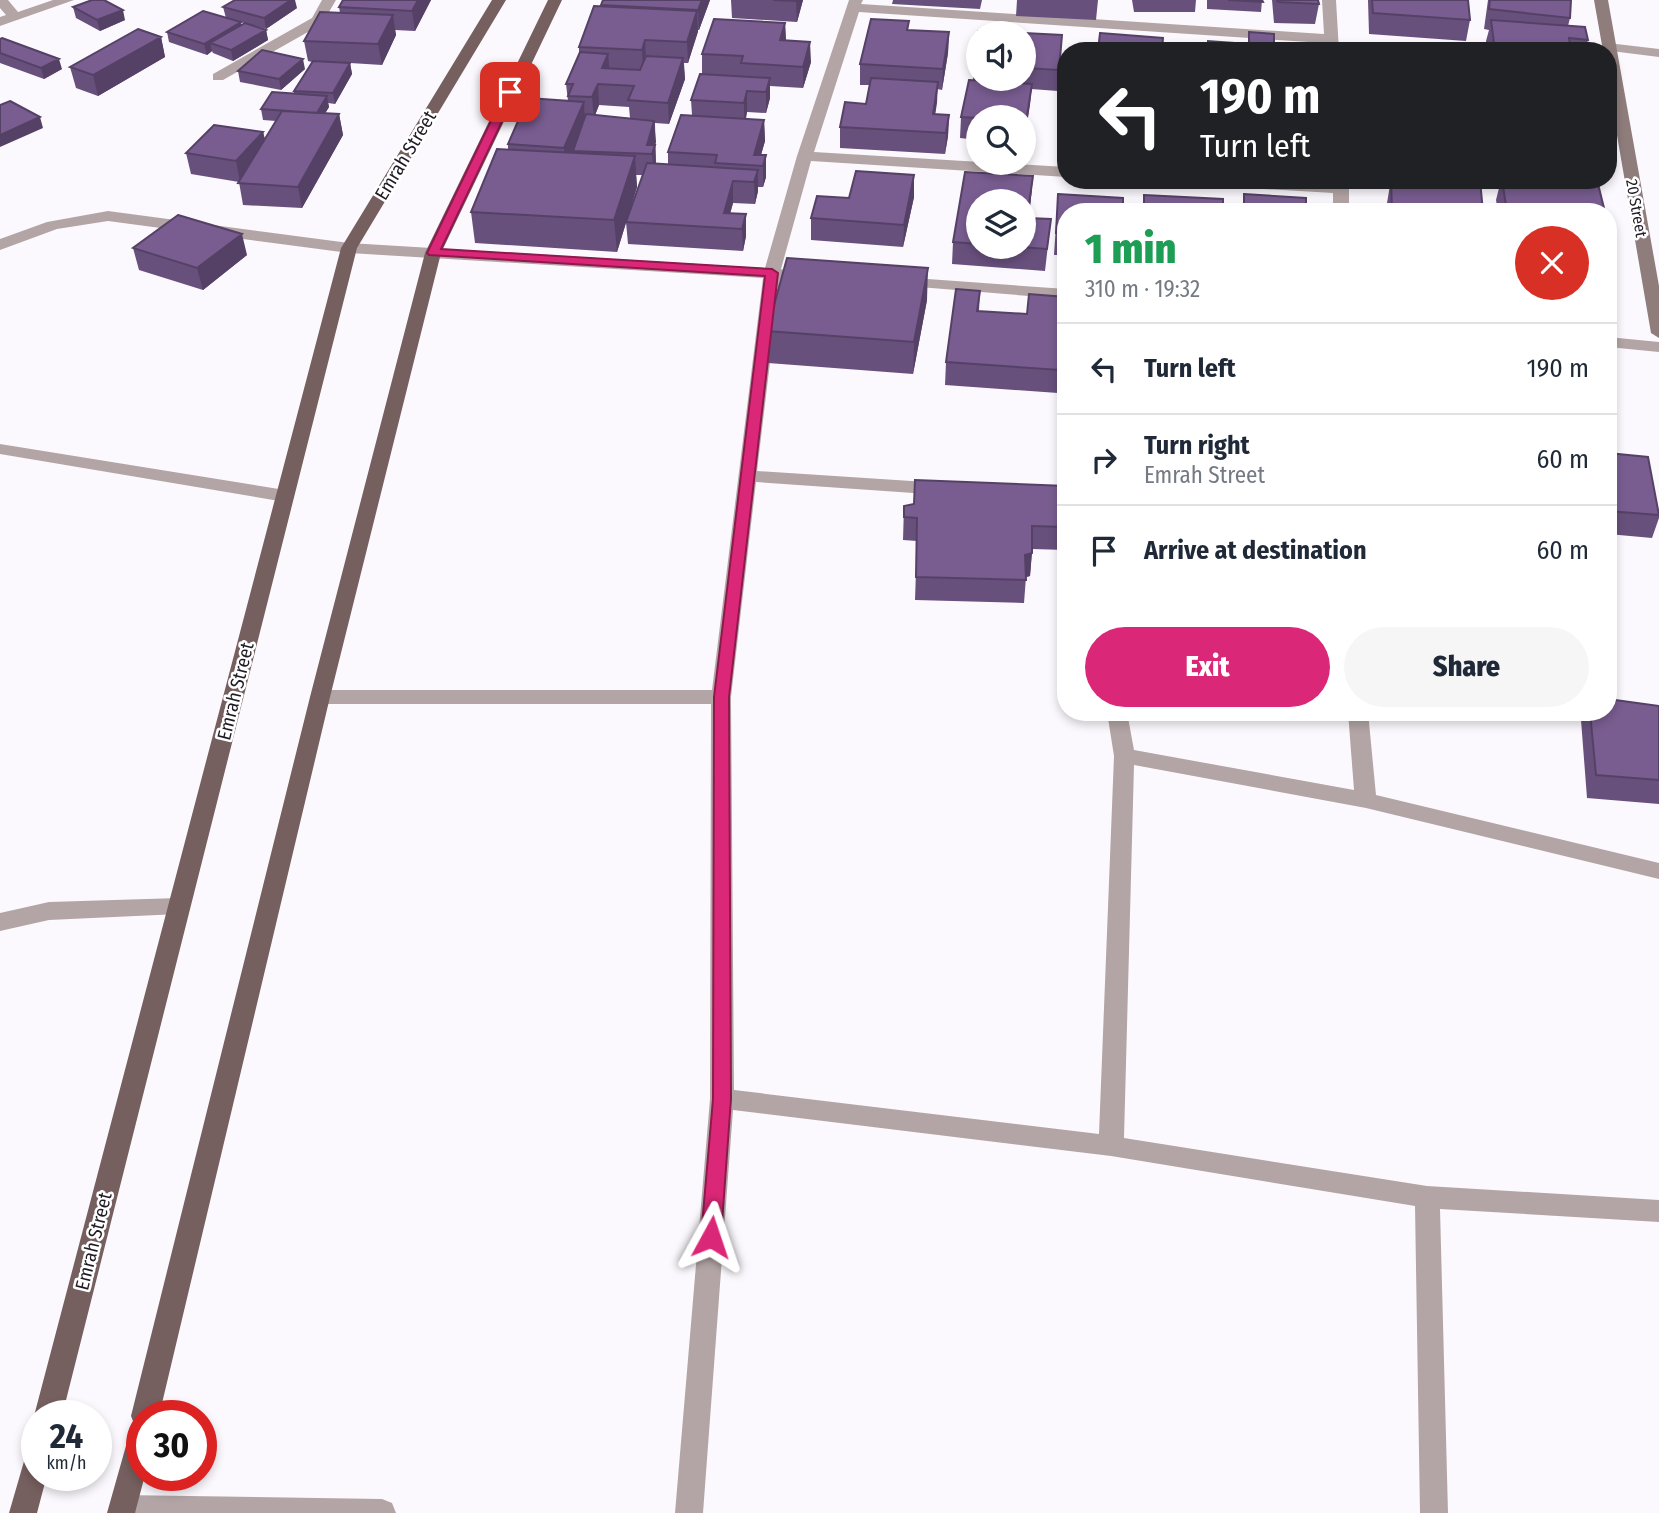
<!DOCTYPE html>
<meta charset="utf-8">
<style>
body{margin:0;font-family:"Fira Sans Condensed",sans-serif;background:#f6f6f7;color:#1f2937;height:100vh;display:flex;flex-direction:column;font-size:26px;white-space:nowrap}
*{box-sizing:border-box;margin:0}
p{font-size:23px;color:#747a83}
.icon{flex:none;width:38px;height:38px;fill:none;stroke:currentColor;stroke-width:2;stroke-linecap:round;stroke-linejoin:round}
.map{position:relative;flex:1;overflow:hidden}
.panel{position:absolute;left:1057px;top:203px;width:560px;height:518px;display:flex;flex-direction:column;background:#fff;border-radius:28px;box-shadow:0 4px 10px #0003}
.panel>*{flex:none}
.hud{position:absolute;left:1057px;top:42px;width:560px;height:147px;border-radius:28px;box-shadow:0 4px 10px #0003;background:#202124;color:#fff;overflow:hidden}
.fabs{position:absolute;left:966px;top:21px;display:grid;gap:14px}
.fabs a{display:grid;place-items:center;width:70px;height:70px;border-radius:50%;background:#fff;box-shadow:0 4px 10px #0003;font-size:35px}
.speed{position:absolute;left:21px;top:1400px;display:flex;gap:14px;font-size:35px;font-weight:700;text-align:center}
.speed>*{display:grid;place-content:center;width:91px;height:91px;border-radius:50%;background:#fff;box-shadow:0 4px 10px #0003;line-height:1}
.speed small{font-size:18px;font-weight:400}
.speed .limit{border:10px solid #d22;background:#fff;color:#111}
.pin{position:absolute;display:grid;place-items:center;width:60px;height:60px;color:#fff;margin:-30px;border-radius:14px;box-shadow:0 4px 10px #0006}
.me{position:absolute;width:77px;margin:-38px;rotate:5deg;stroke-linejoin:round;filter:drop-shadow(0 0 5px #0008)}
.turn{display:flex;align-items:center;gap:24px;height:147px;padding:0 28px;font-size:32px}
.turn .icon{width:91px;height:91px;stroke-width:2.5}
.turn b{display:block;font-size:49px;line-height:60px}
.round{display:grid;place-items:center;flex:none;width:74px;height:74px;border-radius:37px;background:#f6f6f7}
.headline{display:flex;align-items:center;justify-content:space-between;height:119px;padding:0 28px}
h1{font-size:42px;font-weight:800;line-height:52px;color:#1e9e55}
.primary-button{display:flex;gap:14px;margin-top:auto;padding:14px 28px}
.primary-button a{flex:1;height:80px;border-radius:42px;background:#db2777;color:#fff;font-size:28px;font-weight:800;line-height:80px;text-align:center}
.primary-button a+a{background:#f6f6f7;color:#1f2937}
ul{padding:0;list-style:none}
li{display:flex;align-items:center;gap:21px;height:91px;padding:0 28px;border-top:2px solid #e0e1e3}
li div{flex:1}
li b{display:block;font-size:26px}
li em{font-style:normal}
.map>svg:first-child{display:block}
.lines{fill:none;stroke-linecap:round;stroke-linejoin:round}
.lane{fill:#b3a5a5;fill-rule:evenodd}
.street{fill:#b3a5a5;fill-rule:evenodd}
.secondary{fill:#8f7d7c;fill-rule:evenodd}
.primary{fill:#76605f;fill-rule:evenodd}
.wall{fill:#68507d;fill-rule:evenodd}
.shaded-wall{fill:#554166}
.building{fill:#795d91;stroke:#554166;stroke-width:2}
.route{fill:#db2777;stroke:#8e194d;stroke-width:2}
.labels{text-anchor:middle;stroke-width:5;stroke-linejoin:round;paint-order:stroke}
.far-street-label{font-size:16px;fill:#1f1a23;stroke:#fff}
.street-label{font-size:19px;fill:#1f1a23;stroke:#fff}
</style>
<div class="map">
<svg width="1659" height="1513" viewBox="0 0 1659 1513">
<rect width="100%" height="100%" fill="#fcf9fe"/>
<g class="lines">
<!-- lane -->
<path class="lane" d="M0 444 285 490 294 496 285 502 0 454Z"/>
<!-- street -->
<path class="street" d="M0 0H8L18 12 53 0H74L0 26V17L6 15 0 8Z
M322 0H336L322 24 223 80H213V74L312 18Z
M849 0H863L861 4 1324 34 1322 0H1336L1339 51H1325L1324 43 859 12 814 152 1066 167V177L811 161 781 269 792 274 780 279 757 471 942 483 951 489 942 495 756 482 731 697 734 1090 1099 1134 1114 756 1107 712H1127L1134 750 1354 790 1348 712H1368L1376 795 1659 863V879L1366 808 1134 765 1124 1138 1427 1186 1659 1200V1222L1440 1209 1448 1513H1420L1415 1206 1111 1156 733 1110 703 1513H675L710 1099 711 704H320L310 697 320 690H712L763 278 349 253 108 221 57 229 0 250V239L47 222 108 211 349 243 765 268 797 156Z
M1608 43 1659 49V57L1603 50V44Z
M1187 180 1333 184V180H1349V212H1333V193L1195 185Z
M900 277 1066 289V299L894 285V279Z
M1608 337 1659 342V352L1608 347Z
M179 898 187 900 190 906 187 912 179 914 49 920 0 931V913L49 902Z
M123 1495 382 1499 392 1503 396 1513H111L109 1508 113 1498Z"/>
<!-- secondary -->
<path class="secondary" d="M1594 0H1608L1659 286V338L1651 333 1608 83V51H1603Z"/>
<!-- primary -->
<path class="primary" d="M492 0H506L357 248 62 1416H37V1421L34 1416 341 248Z
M548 0H562L441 253 330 697 159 1416H142V1475H145L135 1513H107L133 1421 131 1416 310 697 425 253Z
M37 1447V1475H47L37 1513H9L27 1451Z"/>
</g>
<!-- wall -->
<path class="wall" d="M431 0 415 31 395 30 396 35 382 65 350 63 352 74 335 104 328 103 329 107 325 113 339 114 343 135 302 208 243 205 239 182 191 174 186 153 263 132 265 139 276 121 263 120 261 109 294 94V91L312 62 308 61 304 41 340 13 339 7Z
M710 0 699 30H698L688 63H684L685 79 669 124 655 123 656 164H668V152L692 115 691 100 702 74V54L785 23 786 40 811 62 803 88 770 86V98L766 113 747 112 746 119 764 120 765 141 761 155H766V177L763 187H758V191L755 204 733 203 730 214H746V236L743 251 628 244 626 222 643 175H636L637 187 617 252 475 243 471 212 508 149V144L568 101 566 84 579 54V47L601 6V5ZM599 105 629 107 630 118 595 115Z
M731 0H803L797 22 732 18Z
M893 0H982L980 9 892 4Z
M1017 0H1098L1096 20 1016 16Z
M1132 0H1196L1195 12H1134Z
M1207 0H1262L1261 12 1207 9Z
M1272 0H1318L1319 4 1315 24 1274 23Z
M1368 0H1468L1470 20 1466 41 1369 34Z
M1488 0H1571L1570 18 1568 26 1588 40 1585 51H1487L1486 41 1489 30 1484 29Z
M73 7 125 20 100 31 76 18Z
M223 7 297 8 266 29 233 20 241 22V25L266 30 268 40 233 61 213 53 212 51 207 55 169 42 167 32 226 18Z
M909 21 908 30 949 32 948 53 942 90 937 89 935 114 949 115 948 136 945 154 840 148V127L866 104 870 85H860V64Z
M978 33V79H1024V33L1062 35 1058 91 1031 89 1024 143V117H978V140L960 138 961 117 973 80 974 65Z
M161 37 165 57 98 96 76 88 70 67Z
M0 39 62 69 44 79 0 63Z
M305 69 281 90 240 82 238 71Z
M965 172 1033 176 1029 218 1051 219 1045 271 952 264 953 242ZM978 201H1024V247H978Z
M914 175V197L903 247 811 240V218L849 198Z
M1364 180H1480L1483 212H1387V203L1390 185 1364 183Z
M1501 180H1586L1585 184 1605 212H1498L1496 200Z
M1058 194 1066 212V255H1054Z
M133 248 247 255 203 290 139 270Z
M980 291 979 311 1027 314 1066 297 1058 393 945 385 946 362Z
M927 300 913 374 768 363 767 331Z
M1608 453 1659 510V518L1652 538 1608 534Z
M1066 486V550L1032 549 1030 576 1026 577 1024 603 915 600 917 541 903 540 904 506Z
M1659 706V804L1587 798 1581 720 1584 712H1608Z"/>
<!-- shaded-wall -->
<path class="shaded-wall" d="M291 0H295L297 8 266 29 264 18Z
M418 0H431L415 31 412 11Z
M702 0H710L699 30 698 10Z
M797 0H803L797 22 796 1Z
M123 10 125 20 100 31 97 20Z
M697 11 698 32 688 63 687 42Z
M393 15 396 35 382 65 378 44Z
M241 22 243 33 210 43 212 51 207 55 204 44Z
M785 23 786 44 780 40Z
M266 30 268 40 233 61 231 50Z
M949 32 948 53 942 90 943 69Z
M161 37 165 57 98 96 93 75Z
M645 40 646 61 643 71 642 50Z
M810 42 811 62 803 88V67Z
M608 54 610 74 602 68Z
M683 58 685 79 669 124 668 103Z
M59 59 62 69 44 79 41 68Z
M303 59 305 69 281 90 279 79Z
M350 63 352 74 335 104 333 93Z
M770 78V98L766 113V92Z
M938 82 937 103 932 135 933 114Z
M598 84 599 105 594 118 592 97Z
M1032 84 1030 105 1024 143 1026 122Z
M747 91V112L744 124V103Z
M327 96 329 107 319 124 317 113Z
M584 102 585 123 566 169 564 148Z
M339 114 343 135 302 208 298 187Z
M949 115 948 136 945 154 946 133Z
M40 117 43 128 0 147V135Z
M764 120 765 141 758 165 754 155Z
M654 121 656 142 652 154 647 145Z
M263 132 268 154 240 182 236 161Z
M655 145 656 166 654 176 652 154Z
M766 155V177L763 187V166Z
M635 156 637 187 617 252 614 220Z
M758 170V191L755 204 754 182Z
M914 175V197L903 247 904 225Z
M1033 176 1031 198 1026 239 1027 218Z
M733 181V203L726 228 724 213Z
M746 214V236L743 251 742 229Z
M242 234 247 255 203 290 197 268Z
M928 268 927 300 913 374 914 342Z
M1032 553 1030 576 1023 578 1025 555Z"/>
<!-- building -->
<path class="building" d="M92 0H104L123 10 97 20 73 7Z
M235 0H291L264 18 223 7Z
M343 0H418L412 11 339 7Z
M603 0H702L698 10 601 5Z
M773 0H797L796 1Z
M1228 0H1262L1263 2Z
M1277 0H1318L1319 4 1278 2Z
M1372 0H1468L1470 20 1373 13Z
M1490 0H1571L1570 18 1489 9Z
M594 6 697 11 687 42 645 40 642 50 579 47Z
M203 11 241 22 204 44 167 32Z
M320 12 393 15 378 44 304 41Z
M714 19 785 23 780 40 810 42 803 67 741 63 743 56 702 54Z
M871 19 909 21 907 30 949 32 943 69 860 64Z
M1491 20 1585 27 1588 40 1569 38 1571 51H1495Z
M245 23 266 30 231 50 210 43Z
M138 29 161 37 93 75 70 67Z
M978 31 1020 33H978V66L974 65Z
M1249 32 1274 34V51H1208V41L1249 44Z
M1024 33 1062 35 1059 70 1024 68Z
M1100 33 1163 38 1162 51H1098Z
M2 38 59 59 41 68 0 53V39Z
M262 50 303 59 279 79 238 71Z
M580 52 608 54 602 68 640 70 646 56 683 58 668 103 628 100 634 86 598 84 592 97 568 96 573 84H566Z
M313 61 350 63 333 93 294 91Z
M700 74 770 78 766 92 747 91 744 103 691 100Z
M871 78 938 82 933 114 949 115 946 133 840 127 845 102 866 104Z
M969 80 1032 84 1026 122H1024V117H978V118L961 117Z
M272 92 327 96 317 113 261 109Z
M528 98 584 102 564 148 508 144Z
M10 101 40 117 0 135V105Z
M282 111 339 114 298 187 238 183Z
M586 114 654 121 647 145H655L652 154 573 151Z
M681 115 764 120 754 155H766L763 166 715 163 717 155 668 152Z
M214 125 263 132 236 161 186 153Z
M497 149 635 156 614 220 471 212Z
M647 163 758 170 754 182 733 181 724 213 746 214 742 229 626 222Z
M856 171 914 175 904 225 811 218 817 196 849 198Z
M965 172 1033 176 1027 218 1051 219 1047 249 1020 247H1024V201H978V244L953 242Z
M1410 180H1480L1483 212H1430L1392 209 1391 181 1411 183Z
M1502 180H1534L1598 184 1605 212H1507Z
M1058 194 1123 198V212H1066V233H1056Z
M1244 194 1306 198V212H1244Z
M1144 195 1223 199V212H1144Z
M178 215 242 234 197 268 133 248Z
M787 258 928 268 914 342 767 331Z
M956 289 980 291 977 311 1027 314 1029 294 1066 297 1060 370 946 362Z
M1608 453 1648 457 1659 515 1608 511Z
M915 480 1066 486V527L1032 526V553L1025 555 1026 580 916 577 917 518 904 517V506L914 504Z
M1608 699 1659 706V780L1596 775 1590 712H1608Z"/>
<!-- route -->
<path class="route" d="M510 89 516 92 441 249 772 269 778 273 729 697 731 1099 721 1237 718 1243 711 1245 704 1243 701 1237 713 1099 714 697 765 276 429 255 427 253 505 92Z"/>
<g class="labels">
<!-- far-street labels -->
<g class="far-street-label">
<text transform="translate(1637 208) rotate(80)" y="6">20 Street</text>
</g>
<!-- street labels -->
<g class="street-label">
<text transform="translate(405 155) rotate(-59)" y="7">Emrah Street</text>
<text transform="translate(235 691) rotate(-76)" y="7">Emrah Street</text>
<text transform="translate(93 1241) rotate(-76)" y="7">Emrah Street</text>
</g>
</g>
</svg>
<div class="fabs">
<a><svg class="icon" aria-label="sound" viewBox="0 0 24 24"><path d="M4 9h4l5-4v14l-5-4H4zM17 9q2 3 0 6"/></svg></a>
<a><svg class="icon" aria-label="search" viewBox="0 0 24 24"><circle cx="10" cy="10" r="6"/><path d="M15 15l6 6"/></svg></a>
<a><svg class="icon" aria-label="layers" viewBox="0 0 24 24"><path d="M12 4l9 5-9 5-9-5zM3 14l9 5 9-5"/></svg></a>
</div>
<div class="speed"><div>24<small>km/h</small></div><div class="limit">30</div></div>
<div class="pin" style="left:510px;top:92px;background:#d93025"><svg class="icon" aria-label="arrive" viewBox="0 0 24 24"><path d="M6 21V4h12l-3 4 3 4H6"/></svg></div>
<svg class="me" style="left:711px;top:1237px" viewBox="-20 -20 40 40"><path d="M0-17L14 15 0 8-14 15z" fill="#db2777" stroke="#fff" stroke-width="4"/></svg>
<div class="hud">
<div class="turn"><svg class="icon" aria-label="left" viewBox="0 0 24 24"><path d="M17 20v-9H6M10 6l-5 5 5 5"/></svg><div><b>190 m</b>Turn left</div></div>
</div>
<section class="panel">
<div class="headline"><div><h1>1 min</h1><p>310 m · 19:32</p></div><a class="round" style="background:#d93025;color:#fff"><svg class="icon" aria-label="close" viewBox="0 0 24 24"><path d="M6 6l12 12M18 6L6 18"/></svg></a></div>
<ul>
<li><svg class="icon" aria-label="left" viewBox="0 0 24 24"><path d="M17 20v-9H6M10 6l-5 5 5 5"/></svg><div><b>Turn left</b></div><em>190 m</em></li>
<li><svg class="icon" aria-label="right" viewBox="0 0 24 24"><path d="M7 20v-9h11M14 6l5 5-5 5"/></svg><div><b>Turn right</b><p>Emrah Street</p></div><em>60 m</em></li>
<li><svg class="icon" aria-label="arrive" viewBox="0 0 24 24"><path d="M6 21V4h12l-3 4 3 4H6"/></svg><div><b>Arrive at destination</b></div><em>60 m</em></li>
</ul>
<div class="primary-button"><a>Exit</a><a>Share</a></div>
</section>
</div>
